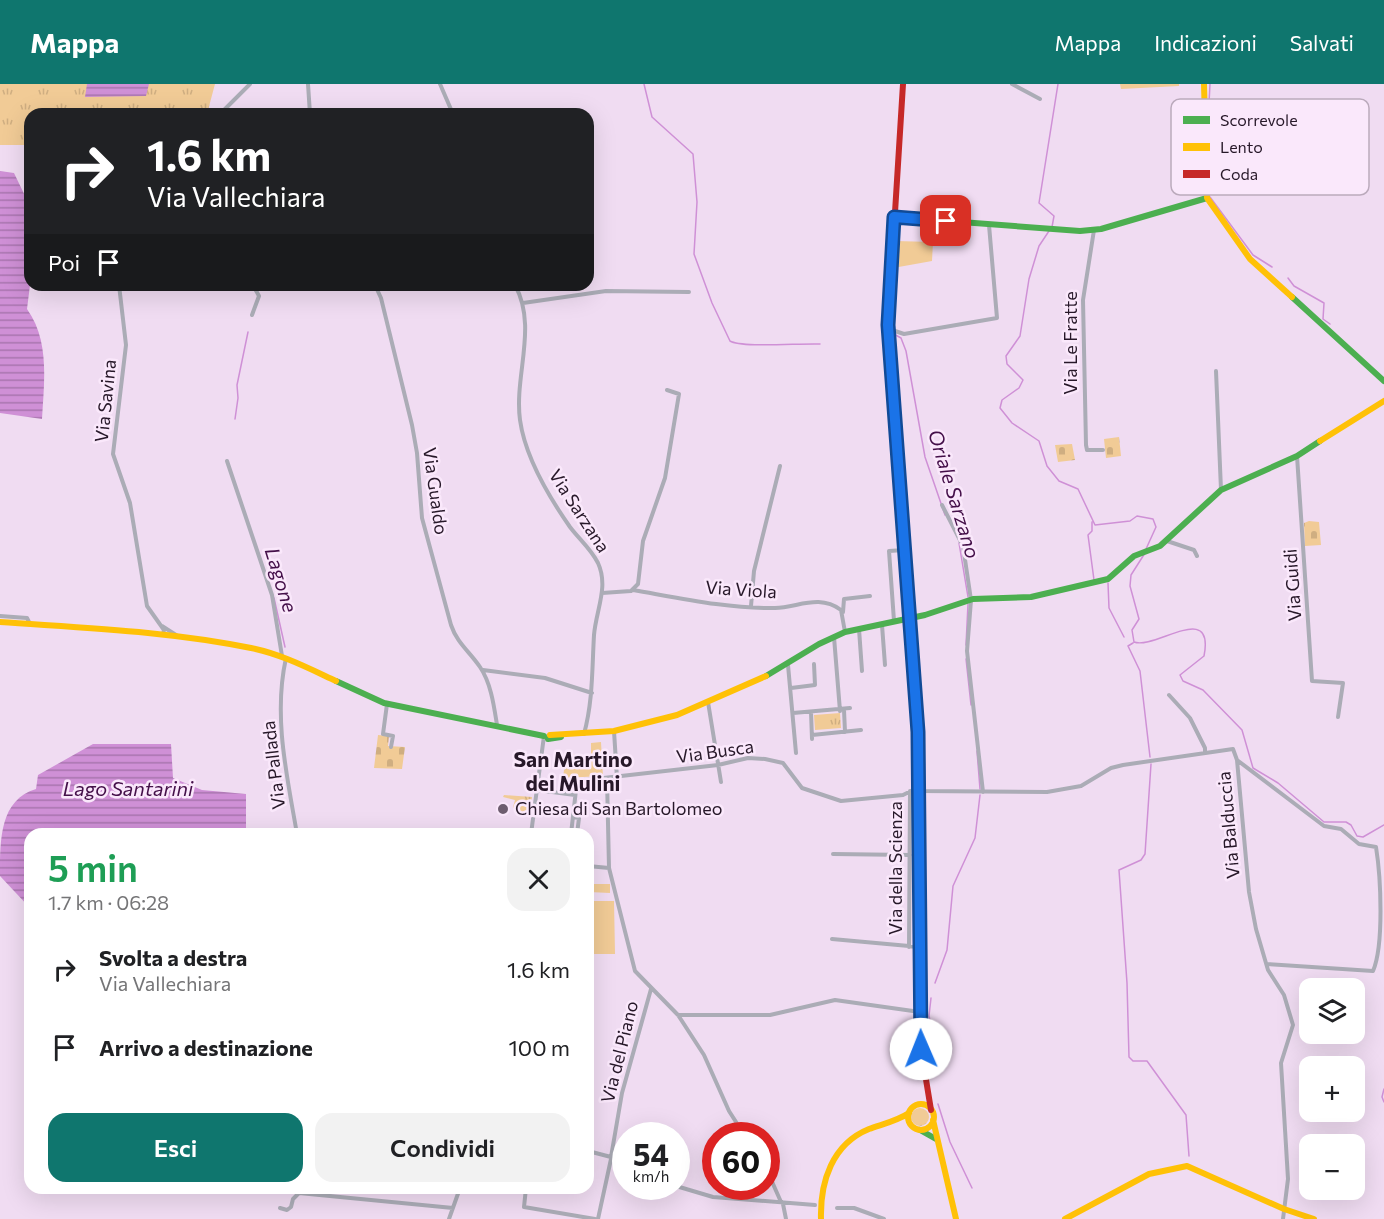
<!DOCTYPE html>
<html lang="it">
<meta charset="utf-8">
<style>
body{margin:0;font-family:Commissioner,sans-serif;background:#f2f2f2;color:#202124;height:100vh;display:flex;flex-direction:column;font-size:22px;white-space:nowrap}
*{box-sizing:border-box;margin:0}
p{font-size:20px;color:#757577}
.icon{flex:none;width:33px;height:33px;fill:none;stroke:currentColor;stroke-width:2;stroke-linecap:round;stroke-linejoin:round}
.map{position:relative;flex:1;overflow:hidden}
.sheet{position:absolute;left:24px;top:744px;width:570px;height:366px;display:flex;flex-direction:column;background:#fff;border-radius:18px;box-shadow:0 6px 24px #0002}
.sheet>*{flex:none}
.hud{position:absolute;left:24px;top:24px;width:570px;height:183px;border-radius:18px;box-shadow:0 6px 24px #0002;background:#202124;color:#fff;overflow:hidden}
.fabs{position:absolute;left:1299px;top:894px;display:grid;gap:12px}
.fabs a{display:grid;place-items:center;width:66px;height:66px;border-radius:12px;background:#fff;box-shadow:0 6px 24px #0002;font-size:30px}
.speed{position:absolute;left:612px;top:1038px;display:flex;gap:12px;font-size:30px;font-weight:700;text-align:center}
.speed>*{display:grid;place-content:center;width:78px;height:78px;border-radius:50%;background:#fff;box-shadow:0 6px 24px #0002;line-height:1}
.speed small{font-size:15px;font-weight:400}
.speed .limit{border:9px solid #d22;background:#fff;color:#111}
.pin{position:absolute;display:grid;place-items:center;width:51px;height:51px;color:#fff;margin:-26px;border-radius:12px;box-shadow:0 3px 9px #0006}
.me{position:absolute;width:66px;margin:-33px;rotate:359deg;stroke-linejoin:round;filter:drop-shadow(0 0 4px #0008)}
.turn{display:flex;align-items:center;gap:21px;height:126px;padding:0 24px;font-size:27px}
.turn .icon{width:78px;height:78px;stroke-width:2.5}
.turn b{display:block;font-size:42px;line-height:51px}
.then{display:flex;align-items:center;height:57px;padding:0 24px;background:#0003;gap:12px;font-size:22px}
.round{display:grid;place-items:center;flex:none;width:63px;height:63px;border-radius:18px;background:#f2f2f2}
.headline{display:flex;align-items:center;justify-content:space-between;height:102px;padding:0 24px}
h1{font-size:36px;font-weight:600;line-height:45px;color:#1e9e55}
.primary-button{display:flex;gap:12px;margin-top:auto;padding:12px 24px}
.primary-button a{flex:1;height:69px;border-radius:18px;background:#0f766e;color:#fff;font-size:24px;font-weight:600;line-height:69px;text-align:center}
.primary-button a+a{background:#f2f2f2;color:#202124}
ul{padding:0;list-style:none}
li{display:flex;align-items:center;gap:18px;height:78px;padding:0 24px}
li div{flex:1}
li b{display:block;font-size:22px}
li em{font-style:normal}
header{display:flex;align-items:center;gap:36px;box-sizing:border-box;height:84px;padding:0 30px;background:#0f766e;color:#fff}
header strong{font-size:28px}
nav{display:flex;gap:33px;margin-inline-start:auto;font-size:21px}
.map>svg:first-child{display:block}
.grass{fill:url(#grass-tufts)}
.cemetery{fill:url(#cemetery-stones)}
.pitch{fill:#f1cb96}
.water{fill:url(#water-rules)}
.lines{fill:none;stroke-linecap:round;stroke-linejoin:round}
.stream{stroke:#cf90d6;stroke-width:1.5}
.street{stroke:#abacb6;stroke-width:4}
.fast{stroke:#4caf50;stroke-width:6}
.slow{stroke:#ffc107;stroke-width:6}
.jam{stroke:#c62828;stroke-width:6}
.route-casing{stroke:#114b97;stroke-width:15}
.route{stroke:#1a73e8;stroke-width:10}
.poi-dot{fill:#6d5d6f;stroke:#fae8fb;stroke-width:2}
.labels{text-anchor:middle;stroke-width:5;stroke-linejoin:round;paint-order:stroke}
.street-label{font-size:18px;fill:#271829;stroke:#fae8fb}
.poi-label{font-size:18px;fill:#271829;stroke:#fae8fb;text-anchor:start}
.water-label{font-size:20px;font-style:italic;fill:#440f49;stroke:#fae8fb}
.quarter-label{font-size:21px;font-weight:bold;fill:#271829;stroke:#fae8fb}
.key{fill:#fae8fb;stroke:#bbaabc;stroke-width:1.5}
.key-label{font-size:16px;fill:#271829}
</style>
<header>
<strong>Mappa</strong>
<nav><a>Mappa</a><a>Indicazioni</a><a>Salvati</a></nav>
</header>
<div class="map">
<svg width="1384" height="1135" viewBox="0 0 1384 1135">
<defs>
<pattern id="grass-tufts" width="24" height="20" patternUnits="userSpaceOnUse" patternTransform="scale(1.5)"><rect width="24" height="20" fill="#f1cb96"/><path d="M3 7l-1-3M5 7V3M7 7l1-3M15 17l-1-3M17 17v-4M19 17l1-3" fill="none" stroke="#cfae81"/></pattern>
<pattern id="cemetery-stones" width="16" height="16" patternUnits="userSpaceOnUse" patternTransform="scale(1.5)"><rect width="16" height="16" fill="#f1cb96"/><path d="M2 7V4a2 2 0 0 1 4 0v3zM10 15v-3a2 2 0 0 1 4 0v3z" fill="#cfae81"/></pattern>
<pattern id="water-rules" width="6" height="5" patternUnits="userSpaceOnUse" patternTransform="scale(1.5)"><rect width="6" height="5" fill="#cf90d6"/><path d="M0 2.5h6" fill="none" stroke="#a875ae"/></pattern>
</defs>
<rect width="100%" height="100%" fill="#f0dcf2"/>
<!-- grass -->
<path class="grass" d="M0 0H215L207 30H30V61H0Z
M840 629 841 644 815 646 814 631Z
M601 658 603 692 563 694 566 670 591 672V659Z
M504 711 532 713 530 731 516 727 513 723 515 716 503 713Z
M911 1033a9 9 0 1 1 18 0a9 9 0 1 1-18 0Z"/>
<!-- cemetery -->
<path class="cemetery" d="M1119 353 1121 372 1106 374 1104 355Z
M1072 360 1075 376 1058 378 1055 361Z
M1309 437 1319 438 1321 461 1305 462 1304 439Z
M378 651 389 652 388 662 405 663 402 685 374 684Z"/>
<!-- pitch -->
<path class="pitch" d="M1120 0H1179V2L1121 5Z
M895 157 933 158 932 177 893 184Z
M590 800H610V809L589 808Z
M588 817H614L615 870H588Z"/>
<!-- water -->
<path class="water" d="M87 0H149L146 12 85 13Z
M0 87 14 89 28 118 30 201 27 225C50 257 44 298 42 335L0 329Z
M93 660H171L173 694 202 706 246 710V750H30V824L0 792C0 754 0 716 36 705L38 691Z"/>
<g class="lines">
<!-- stream -->
<path class="stream" d="M644 0 652 33 693 70 697 118 694 170 712 219 730 257C741 264 801 259 820 260
M1208 38 1210 0
M1210 113 1253 171 1272 183
M1052 143 1054 132 1039 119 1058 0
M1049 147 1039 162 1029 195 1020 252 1006 272 1007 280 1023 296 1019 304 1002 316 1000 324 1012 339 1039 357 1047 382 1059 397 1078 405 1095 441 1130 437 1137 432 1153 435 1156 443 1146 465
M1288 194 1294 202 1324 219 1323 235 1330 240
M261 204 267 205V201
M892 249 901 254 906 267 925 373 945 431
M235 335 238 314 237 301 248 248
M1092 438V447L1088 451 1094 496
M959 459 968 513
M1145 469 1131 491 1130 502 1139 535 1132 546 1134 558C1155 566 1215 516 1204 572L1180 591 1183 597 1203 606 1242 646 1253 684 1278 699 1324 738H1346L1351 741 1357 752 1363 753 1384 741
M1108 499 1109 524 1124 553
M274 514 285 563
M1133 559 1128 562 1140 587 1150 673
M966 561 968 520
M966 575 971 621
M977 667 980 705
M1151 680 1145 770 1141 776 1119 786 1127 899 1129 973 1133 977H1147L1186 1031 1189 1072
M935 899 947 866 953 802 975 754 980 711
M931 914 929 932 937 967
M939 972 940 981
M1384 1005 1382 1013 1384 1018
M938 1020 950 1058 972 1104"/>
<!-- street -->
<path class="street" d="M308 0 310 30
M440 0 453 30
M1012 0 1040 15
M220 30 250 0
M1094 146 1083 216 1086 361 1087 366H1103
M119 201 126 261 113 370 130 419 147 522 164 546 163 550
M248 201 254 203 259 212 252 231
M375 201 381 214 412 341 417 369 422 434 451 541C457 559 470 568 480 583 491 599 494 622 497 641
M515 201C538 243 514 291 520 336 525 372 549 413 570 443 579 455 591 465 598 479 609 503 596 526 594 551 592 585 593 617 584 650
M119 203 152 201
M523 219 606 207 689 208
M889 245 904 250 997 234 989 141
M1216 287 1221 406
M1297 372 1312 597 1343 599 1338 633
M227 377 272 511 282 572
M942 421 963 462 971 516 967 567 983 708
M1167 457 1194 466 1197 472
M633 506C679 514 729 525 775 524 799 523 819 510 841 526L845 548
M602 509 631 507 638 500 643 457 665 394 679 310 667 306
M751 522 754 487 780 382
M843 528 844 515 870 512
M0 532 27 534 30 540
M894 537 889 467 904 466
M882 541 885 581
M162 542 176 551
M859 545 862 587
M834 553 840 627
M286 574C273 632 287 692 297 750
M788 581 796 669
M483 586 545 594 592 609
M791 604 815 601 814 580
M1169 611 1190 634 1205 664V669
M708 618 721 698
M387 620 383 650 393 652 391 663
M844 626 845 648
M811 628 812 655
M793 629 850 624
M614 647 617 694
M812 651 861 646
M1237 676 1324 742 1341 745 1359 760 1376 763C1381 794 1384 861 1373 887L1267 880
M607 695 609 784 635 887 678 931 704 971 729 1027 745 1052
M537 706 575 711
M919 707 1047 708 1081 702 1111 684 1123 681 1233 665 1237 676 1249 808 1256 845 1268 886 1284 911 1293 941 1281 979 1288 1095 1283 1135
M573 733 579 734 577 750
M531 750 544 652
M571 750 577 697 718 681 748 674 765 675 783 679 802 704 841 717 903 711 919 703
M833 770 910 771
M588 782 609 784
M832 855 920 863
M909 863 910 707
M678 931H770L835 916 920 928
M588 1067 611 1073 626 1083
M611 1073 622 1009 651 905
M766 1084 781 1118
M676 1102 713 1113 815 1121
M526 1104 524 1123 595 1135
M783 1120 786 1135
M280 1124 287 1126 291 1123 293 1115 299 1109 453 1124
M837 1124H854L884 1135
M449 1135 460 1104
M598 1135 611 1075"/>
<!-- fast -->
<path class="fast" d="M894 133 1080 147 1101 145 1207 114
M1292 213 1384 297
M899 388 918 648 920 876
M766 592 819 560 845 548 925 531 973 515 1031 513 1108 495 1134 472 1160 462 1221 406 1297 372 1320 357
M336 597 384 619 544 652
M548 655 561 653
M920 1046 936 1055"/>
<!-- slow -->
<path class="slow" d="M1204 0 1207 114 1250 175 1292 213
M1320 357 1384 317
M0 538C84 544 168 547 251 564 281 570 308 584 336 597
M550 651 614 647 677 631 766 592
M908 1033a13 13 0 1 1 26 0a13 13 0 1 1-26 0Z
M933 1036 956 1135
M821 1135C820 1098 832 1060 869 1045 883 1040 897 1037 909 1029
M1065 1135 1149 1090 1187 1082 1284 1125 1314 1135"/>
<!-- jam -->
<path class="jam" d="M899 388 888 241 903 0
M920 876 921 965 931 1026"/>
</g>
<g class="lines">
<defs>
<path id="route" d="M921 965 918 648 888 241 894 133 946 137"/>
</defs>
<!-- route casing -->
<use href="#route" class="route-casing"/>
<!-- route -->
<use href="#route" class="route"/>
</g>
<!-- markers -->
<circle class="poi-dot" cx="503" cy="725" r="6"/>
<g class="labels">
<!-- street labels -->
<g class="street-label">
<text transform="translate(1071 259) rotate(-90)" y="6">Via Le Fratte</text>
<text transform="translate(106 317) rotate(-84)" y="6">Via Savina</text>
<text transform="translate(435 407) rotate(82)" y="6">Via Gualdo</text>
<text transform="translate(579 427) rotate(57)" y="6">Via Sarzana</text>
<text transform="translate(1293 501) rotate(-94)" y="6">Via Guidi</text>
<text transform="translate(741 506) rotate(4)" y="6">Via Viola</text>
<text transform="translate(715 668) rotate(-8)" y="6">Via Busca</text>
<text transform="translate(274 681) rotate(-97)" y="6">Via Pallada</text>
<text transform="translate(1229 741) rotate(-95)" y="6">Via Balduccia</text>
<text transform="translate(896 784) rotate(-90)" y="6">Via della Scienza</text>
<text transform="translate(620 968) rotate(-76)" y="6">Via del Piano</text>
</g>
<!-- poi labels -->
<g class="poi-label">
<text x="515" y="731">Chiesa di San Bartolomeo</text>
</g>
<!-- water labels -->
<g class="water-label">
<text transform="translate(954 410) rotate(73)" y="7">Oriale Sarzano</text>
<text transform="translate(281 496) rotate(73)" y="7">Lagone</text>
<text x="128" y="712">Lago Santarini</text>
</g>
<!-- quarter labels -->
<g class="quarter-label">
<text x="573" y="683">San Martino<tspan x="573" dy="24">dei Mulini</tspan></text>
</g>
</g>
<!-- legend -->
<rect x="1171" y="15" width="198" height="96" rx="9" class="key"/>
<rect x="1183" y="32" width="27" height="8" fill="#4caf50"/>
<rect x="1183" y="59" width="27" height="8" fill="#ffc107"/>
<rect x="1183" y="86" width="27" height="8" fill="#c62828"/>
<g class="key-label">
<text x="1220" y="42">Scorrevole</text>
<text x="1220" y="69">Lento</text>
<text x="1220" y="96">Coda</text>
</g>
</svg>
<div class="fabs">
<a><svg class="icon" aria-label="layers" viewBox="0 0 24 24"><path d="M12 4l9 5-9 5-9-5zM3 14l9 5 9-5"/></svg></a>
<a>+</a>
<a>−</a>
</div>
<div class="speed"><div>54<small>km/h</small></div><div class="limit">60</div></div>
<div class="pin" style="left:946px;top:137px;background:#d93025"><svg class="icon" aria-label="arrive" viewBox="0 0 24 24"><path d="M6 21V4h12l-3 4 3 4H6"/></svg></div>
<svg class="me" style="left:921px;top:965px" viewBox="-20 -20 40 40"><circle r="19" fill="#fff"/><path d="M0-13L10 11 0 6-10 11z" fill="#1a73e8"/></svg>
<div class="hud">
<div class="turn"><svg class="icon" aria-label="right" viewBox="0 0 24 24"><path d="M7 20v-9h11M14 6l5 5-5 5"/></svg><div><b>1.6 km</b>Via Vallechiara</div></div>
<div class="then">Poi<svg class="icon" aria-label="arrive" viewBox="0 0 24 24"><path d="M6 21V4h12l-3 4 3 4H6"/></svg></div>
</div>
<section class="sheet">
<div class="headline"><div><h1>5 min</h1><p>1.7 km · 06:28</p></div><a class="round"><svg class="icon" aria-label="close" viewBox="0 0 24 24"><path d="M6 6l12 12M18 6L6 18"/></svg></a></div>
<ul>
<li><svg class="icon" aria-label="right" viewBox="0 0 24 24"><path d="M7 20v-9h11M14 6l5 5-5 5"/></svg><div><b>Svolta a destra</b><p>Via Vallechiara</p></div><em>1.6 km</em></li>
<li><svg class="icon" aria-label="arrive" viewBox="0 0 24 24"><path d="M6 21V4h12l-3 4 3 4H6"/></svg><div><b>Arrivo a destinazione</b></div><em>100 m</em></li>
</ul>
<div class="primary-button"><a>Esci</a><a>Condividi</a></div>
</section>
</div>
